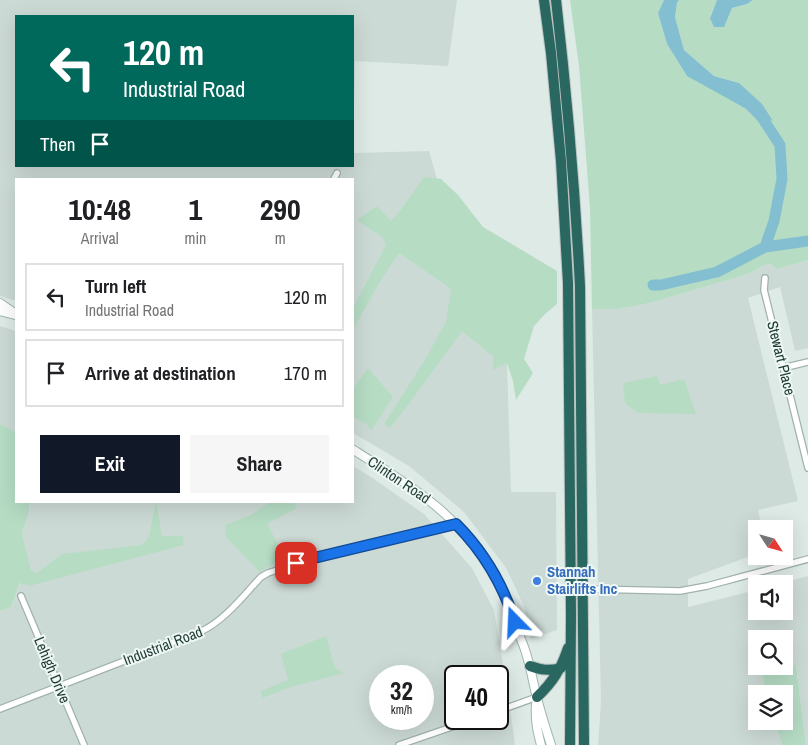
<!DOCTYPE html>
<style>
body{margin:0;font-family:"Archivo Narrow",sans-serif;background:#f6f6f6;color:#202124;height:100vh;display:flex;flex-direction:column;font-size:19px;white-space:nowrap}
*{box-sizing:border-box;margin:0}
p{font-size:16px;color:#757577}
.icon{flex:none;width:28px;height:28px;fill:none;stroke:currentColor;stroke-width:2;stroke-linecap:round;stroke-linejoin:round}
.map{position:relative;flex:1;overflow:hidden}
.drawer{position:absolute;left:15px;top:178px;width:339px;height:325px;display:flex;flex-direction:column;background:#fff;border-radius:0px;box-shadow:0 5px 20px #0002}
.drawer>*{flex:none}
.guide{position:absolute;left:15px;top:15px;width:339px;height:152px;border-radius:0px;box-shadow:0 5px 20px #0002;background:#00695c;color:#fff;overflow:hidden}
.needle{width:32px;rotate:126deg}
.tools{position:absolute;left:748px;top:520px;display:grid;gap:10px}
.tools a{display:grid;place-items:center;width:45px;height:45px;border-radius:0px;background:#fff;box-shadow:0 5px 20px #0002;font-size:25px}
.speed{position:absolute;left:369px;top:665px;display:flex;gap:10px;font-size:25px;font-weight:700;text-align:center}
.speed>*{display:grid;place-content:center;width:65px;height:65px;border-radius:50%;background:#fff;box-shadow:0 5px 20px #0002;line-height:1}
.speed small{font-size:12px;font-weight:400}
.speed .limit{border:2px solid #111;border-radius:8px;background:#fff;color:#111}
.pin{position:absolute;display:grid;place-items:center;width:42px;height:42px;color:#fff;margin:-21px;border-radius:10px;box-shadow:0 2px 8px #0006}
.me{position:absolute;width:55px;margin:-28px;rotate:339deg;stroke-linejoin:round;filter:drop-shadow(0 0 4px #0008)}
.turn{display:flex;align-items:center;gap:18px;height:105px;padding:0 25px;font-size:22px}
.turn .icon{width:65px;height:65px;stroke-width:2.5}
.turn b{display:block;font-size:35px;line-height:42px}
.then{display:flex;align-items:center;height:48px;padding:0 25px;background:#0003;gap:10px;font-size:19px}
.eta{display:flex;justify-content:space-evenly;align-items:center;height:85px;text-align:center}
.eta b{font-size:30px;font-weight:700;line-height:35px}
.button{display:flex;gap:10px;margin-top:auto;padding:10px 25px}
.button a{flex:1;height:58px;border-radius:0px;background:#111827;color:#fff;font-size:20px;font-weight:700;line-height:58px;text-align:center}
.button a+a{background:#f6f6f6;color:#202124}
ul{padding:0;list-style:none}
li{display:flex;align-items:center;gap:15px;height:68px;margin:0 10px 8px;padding:0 15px;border:2px solid #e0e0e0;border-radius:0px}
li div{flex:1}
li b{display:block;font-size:19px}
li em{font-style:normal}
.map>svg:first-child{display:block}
.built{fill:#ccdad5;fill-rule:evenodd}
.green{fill:#b6dcc4}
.water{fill:#84bfd1}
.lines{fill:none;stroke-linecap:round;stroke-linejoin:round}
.river{stroke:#84bfd1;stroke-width:11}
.street-casing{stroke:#a1b2ad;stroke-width:8}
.secondary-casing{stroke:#9db6af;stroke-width:10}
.highway-casing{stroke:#bcc4c2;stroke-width:12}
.street{stroke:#fff;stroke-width:5.5}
.secondary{stroke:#fff;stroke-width:8}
.highway{stroke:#2a6760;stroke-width:10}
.route-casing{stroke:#114b97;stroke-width:12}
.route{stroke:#1a73e8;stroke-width:9}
.shop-dot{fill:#3f7fe0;stroke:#eef7f3;stroke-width:2}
.labels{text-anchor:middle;stroke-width:4;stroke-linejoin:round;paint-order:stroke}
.street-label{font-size:15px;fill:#1f3a35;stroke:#eef7f3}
.shop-label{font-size:15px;font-weight:bold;fill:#366cbe;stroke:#eef7f3;text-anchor:start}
</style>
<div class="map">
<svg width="808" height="745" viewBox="0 0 808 745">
<rect width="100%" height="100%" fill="#deeae6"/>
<!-- built -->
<path class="built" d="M0 0H457L448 66 355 61 353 148 352 16H16V166H352L353 153 429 151 437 179 392 248 454 291 507 363 511 492H556L557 630 531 639 524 606 506 568 464 512 409 466 353 433 352 179H16V301L0 296Z
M808 260V348L795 351 780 287 748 298 798 501 758 510 762 529H756V554L688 579V607L756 590V611H784V584H779L808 576V745H806L796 665 761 673 767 694H756V721H775L782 745H598L601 702 592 309 650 303 748 274 764 265 771 264 777 269ZM756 639H784V666H756Z
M0 326 16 331V432L0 424Z
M353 466 371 477 424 514 472 568 494 610 510 707 515 745H0V611L11 607 23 577 31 570 22 533 29 512 30 501H352ZM380 676H422V719H380ZM455 676H498V719H455Z"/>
<!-- green -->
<path class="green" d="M570 0H664L658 13 667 44 687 76 739 83 714 76 684 50 675 17 677 3 679 0H717L710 17 724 26 732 8 747 4 753 0H808V260L777 269 771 264 764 265 748 274 650 303 615 309H592L590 208 579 66Z
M424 177 441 179 458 195 483 227 557 271V304L545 314 534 326 524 359 533 373 516 400 513 381 507 363 492 370 494 357 462 331 408 405 390 428 384 424 423 363 446 322 451 289 399 253 379 283 353 330V308L386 245 382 237 357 220 377 206 391 221 400 211Z
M368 368 393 397 371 431 367 424 353 417V389Z
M657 376 660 385 684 379 696 414 638 413 625 403 623 383Z
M0 424 16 432V501H30L29 512 22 533 31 570 37 573 62 554 142 545 149 537 156 501 162 536H183L184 545 29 586 20 583 11 607 0 611Z
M271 501H293L297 508 267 524 285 557 260 572 226 537 225 525 251 515Z
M326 636 335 668 344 673 291 687 262 698 261 691 288 680 281 654Z
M796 665 806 745H782L775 721H784V694H767L761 672Z"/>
<!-- water -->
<path class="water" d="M664 0H679L677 3 675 17 684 50 714 76 739 83 762 104 773 121 752 112 687 76 667 44 658 13Z
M717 0H753L747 4 732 8 724 27H714L710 18Z"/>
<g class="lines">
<!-- river -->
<path class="river" d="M750 105 761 116 780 145 782 179 774 221 765 247 808 241
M653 285H661L717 272 765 247"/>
<defs>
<path id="street" d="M334 179 337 173
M765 278 764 290 808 468
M783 368 808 362
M583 590 588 589 680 591 707 586 808 559
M21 596 84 745
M0 709 202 631C226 619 243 596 261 577L268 573 314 558 456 524
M498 711 537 697
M399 745 475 719"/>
<path id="secondary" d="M0 303 16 314
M0 311 15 315
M352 449C408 484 459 514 494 573 505 591 511 612 518 632 521 639 524 646 526 653 531 668 533 683 537 698 541 714 546 729 551 745
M536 704C535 720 537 730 541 745"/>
<path id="highway" d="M544 0 551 53 561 161 568 283 571 615 570 745
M556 0C567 95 575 190 580 286L584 745
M530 666C541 670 549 671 561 668
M537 697C553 682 561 669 568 648"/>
</defs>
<!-- street casing -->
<use href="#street" class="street-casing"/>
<!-- secondary casing -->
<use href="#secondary" class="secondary-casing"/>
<!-- highway casing -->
<use href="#highway" class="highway-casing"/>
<!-- street -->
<use href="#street" class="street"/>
<!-- secondary -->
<use href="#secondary" class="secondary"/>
<!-- highway -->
<use href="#highway" class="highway"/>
</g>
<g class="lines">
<defs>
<path id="route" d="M296 563 314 558 456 524C484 552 503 585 515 622"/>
</defs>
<!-- route casing -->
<use href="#route" class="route-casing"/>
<!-- route -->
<use href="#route" class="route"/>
</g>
<!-- markers -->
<circle class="shop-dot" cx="537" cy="581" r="5"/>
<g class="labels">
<!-- street labels -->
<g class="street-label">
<text transform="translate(781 358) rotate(76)" y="5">Stewart Place</text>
<text transform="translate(399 480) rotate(34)" y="5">Clinton Road</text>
<text transform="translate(163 646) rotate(-21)" y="5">Industrial Road</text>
<text transform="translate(52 670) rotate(67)" y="5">Lehigh Drive</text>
</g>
<!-- shop labels -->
<g class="shop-label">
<text x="547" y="577">Stannah<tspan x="547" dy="17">Stairlifts Inc</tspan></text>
</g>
</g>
</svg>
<div class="tools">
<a><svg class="needle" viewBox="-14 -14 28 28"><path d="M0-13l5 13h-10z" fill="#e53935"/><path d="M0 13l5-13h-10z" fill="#757577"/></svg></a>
<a><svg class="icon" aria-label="sound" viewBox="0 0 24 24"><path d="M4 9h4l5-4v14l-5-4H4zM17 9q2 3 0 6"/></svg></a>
<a><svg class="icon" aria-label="search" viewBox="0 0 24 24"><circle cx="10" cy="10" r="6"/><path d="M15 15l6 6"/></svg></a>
<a><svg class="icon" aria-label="layers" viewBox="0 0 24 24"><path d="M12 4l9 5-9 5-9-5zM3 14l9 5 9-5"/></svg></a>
</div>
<div class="speed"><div>32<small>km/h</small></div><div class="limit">40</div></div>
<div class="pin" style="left:296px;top:563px;background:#d93025"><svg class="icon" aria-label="arrive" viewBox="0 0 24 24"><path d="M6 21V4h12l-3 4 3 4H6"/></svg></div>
<svg class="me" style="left:515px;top:622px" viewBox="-20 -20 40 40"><path d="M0-17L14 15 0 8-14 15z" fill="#1a73e8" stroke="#fff" stroke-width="4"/></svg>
<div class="guide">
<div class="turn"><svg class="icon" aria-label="left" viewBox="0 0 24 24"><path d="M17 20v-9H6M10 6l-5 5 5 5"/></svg><div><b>120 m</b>Industrial Road</div></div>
<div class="then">Then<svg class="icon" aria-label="arrive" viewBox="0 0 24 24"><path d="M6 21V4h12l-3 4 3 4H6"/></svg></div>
</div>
<section class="drawer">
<div class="eta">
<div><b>10:48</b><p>Arrival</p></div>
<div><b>1</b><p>min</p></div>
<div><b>290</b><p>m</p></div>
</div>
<ul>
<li><svg class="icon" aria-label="left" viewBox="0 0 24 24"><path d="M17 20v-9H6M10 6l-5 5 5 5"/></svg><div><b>Turn left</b><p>Industrial Road</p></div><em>120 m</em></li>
<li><svg class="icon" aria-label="arrive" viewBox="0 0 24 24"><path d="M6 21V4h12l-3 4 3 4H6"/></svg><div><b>Arrive at destination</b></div><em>170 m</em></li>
</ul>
<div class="button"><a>Exit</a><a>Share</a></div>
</section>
</div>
